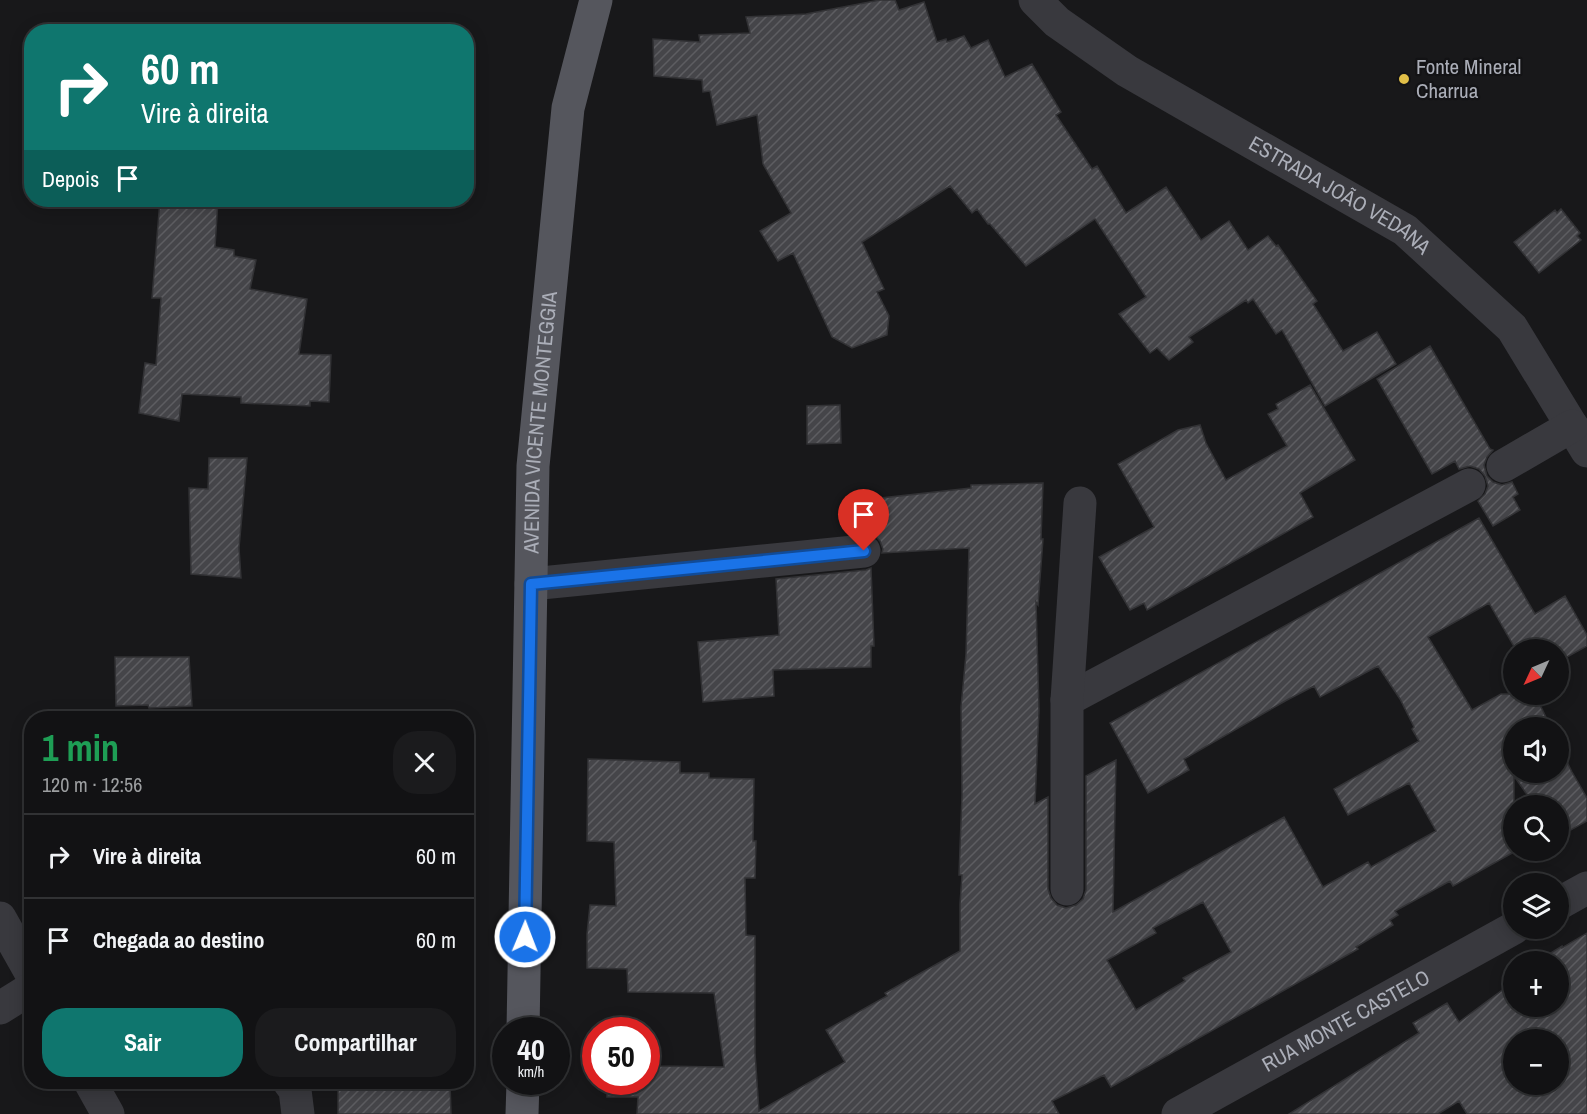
<!DOCTYPE html>
<html lang="pt">
<meta charset="utf-8">
<style>
body{margin:0;font-family:"Archivo Narrow",sans-serif;background:#1b1b1d;color:#f1f3f6;height:100vh;display:flex;flex-direction:column;font-size:22px;white-space:nowrap}
*{box-sizing:border-box;margin:0}
p{font-size:20px;color:#9c9ea0}
.icon{flex:none;width:33px;height:33px;fill:none;stroke:currentColor;stroke-width:2;stroke-linecap:round;stroke-linejoin:round}
.map{position:relative;flex:1;overflow:hidden}
.sheet{position:absolute;left:24px;top:711px;width:450px;height:378px;display:flex;flex-direction:column;background:#121214;border-radius:24px;box-shadow:0 3px 15px #0003,0 0 0 2px #313234}
.sheet>*{flex:none}
.hud{position:absolute;left:24px;top:24px;width:450px;height:183px;border-radius:24px;box-shadow:0 3px 15px #0003,0 0 0 2px #313234;background:#0f766e;color:#fff;overflow:hidden}
.needle{width:39px;rotate:226deg}
.buttons{position:absolute;left:1503px;top:639px;display:grid;gap:12px}
.buttons a{display:grid;place-items:center;width:66px;height:66px;border-radius:50%;background:#121214;box-shadow:0 3px 15px #0003,0 0 0 2px #313234;font-size:30px}
.speed{position:absolute;left:492px;top:1017px;display:flex;gap:12px;font-size:30px;font-weight:700;text-align:center}
.speed>*{display:grid;place-content:center;width:78px;height:78px;border-radius:50%;background:#121214;box-shadow:0 3px 15px #0003,0 0 0 2px #313234;line-height:1}
.speed small{font-size:15px;font-weight:400}
.speed .limit{border:9px solid #d22;background:#fff;color:#111}
.pin{position:absolute;display:grid;place-items:center;width:51px;height:51px;color:#fff;margin:-62px -26px;border-radius:50% 50% 50% 0;rotate:-45deg;box-shadow:0 0 6px #0007}
.pin .icon{rotate:45deg}
.me{position:absolute;width:66px;margin:-33px;rotate:1deg;stroke-linejoin:round;filter:drop-shadow(0 0 4px #0008)}
.turn{display:flex;align-items:center;gap:21px;height:126px;padding:0 18px;font-size:27px}
.turn .icon{width:78px;height:78px;stroke-width:2.5}
.turn b{display:block;font-size:42px;line-height:51px}
.then{display:flex;align-items:center;height:57px;padding:0 18px;background:#0003;gap:12px;font-size:22px}
.round{display:grid;place-items:center;flex:none;width:63px;height:63px;border-radius:24px;background:#1b1b1d}
.headline{display:flex;align-items:center;justify-content:space-between;height:102px;padding:0 18px}
h1{font-size:36px;font-weight:700;line-height:45px;color:#1e9e55}
.action{display:flex;gap:12px;margin-top:auto;padding:12px 18px}
.action a{flex:1;height:69px;border-radius:24px;background:#0f766e;color:#fff;font-size:24px;font-weight:700;line-height:69px;text-align:center}
.action a+a{background:#1b1b1d;color:#f1f3f6}
ul{padding:0;list-style:none}
li{display:flex;align-items:center;gap:18px;height:84px;padding:0 18px;border-top:2px solid #313234}
li div{flex:1}
li b{display:block;font-size:22px}
li em{font-style:normal}
.map>svg:first-child{display:block}
.building{fill:url(#building-hatch);stroke:#323235;stroke-width:1.5;fill-rule:evenodd}
.lines{fill:none;stroke-linecap:round;stroke-linejoin:round}
.minor{stroke:#39393e;stroke-width:33}
.major{stroke:#55565d;stroke-width:33}
.route-casing{stroke:#114b97;stroke-width:15}
.route{stroke:#1a73e8;stroke-width:10}
.poi-dot{fill:#e1bf48;stroke:#131315;stroke-width:2}
.labels{text-anchor:middle;stroke-width:4.5;stroke-linejoin:round;paint-order:stroke}
.poi-label{font-size:21px;fill:#abaeb8;stroke:#131315;text-anchor:start}
.street-label{font-size:21px;fill:#abaeb8;stroke:#131315}
</style>
<div class="map">
<svg width="1587" height="1114" viewBox="0 0 1587 1114">
<defs>
<pattern id="building-hatch" width="6" height="6" patternUnits="userSpaceOnUse" patternTransform="scale(1.5)"><rect width="6" height="6" fill="#454549"/><path d="M-1 1l2-2M0 6l6-6M5 7l2-2" fill="none" stroke="#5d5d61"/></pattern>
</defs>
<rect width="100%" height="100%" fill="#18181a"/>
<!-- building -->
<path class="building" d="M880 0H895L899 10 924 2 937 42 946 39 947 42 964 36 971 48 988 40 1005 77 1032 64 1061 112 1056 115 1092 169 1097 166 1126 213 1166 187 1201 240 1229 221 1248 250 1268 236 1276 246 1278 245 1317 301 1313 304 1343 351 1377 332 1396 364 1325 406 1282 330 1276 334 1253 299 1248 303 1246 300 1189 337 1193 342 1169 360 1157 348 1150 353 1119 314 1146 297 1095 219 1026 266 990 224H988L977 209 972 213 950 186 862 242 884 289 877 292 889 316 887 335 852 348 832 337 793 253 778 261 760 231 791 213 763 164 757 115 717 125 710 91 703 92 702 80 654 76 653 39 700 42 699 35 750 33 746 17 806 14Z
M160 200H218L215 247 234 250V256L256 260 250 289 307 299 299 354 331 355 329 402 310 401V406L241 403V397L182 394 179 421 139 413 145 363 156 365 161 298H152Z
M1561 209 1580 233 1577 236 1581 240 1539 273 1514 242 1555 210 1557 213Z
M1430 346 1490 449 1493 450 1487 457 1484 465 1487 476 1493 482 1502 485 1512 482 1518 494 1513 497 1520 510 1493 526 1478 501 1485 494 1488 486 1485 476 1479 469 1470 466 1459 469 1455 461 1432 474 1377 379Z
M1310 385 1355 460 1300 493 1313 517 1147 610 1144 603 1130 610 1099 557 1154 527 1118 464 1178 430 1200 425 1206 443 1226 480 1287 446 1268 414 1278 409 1276 404Z
M840 405 841 443 807 444V406Z
M209 458H247L239 548 241 578 191 574 189 488 208 489Z
M1043 483 1041 539H1043L1038 605 1036 602 1039 710 1035 804 1048 797V889L1051 898 1057 905 1066 908 1076 905 1083 899 1086 890V776L1116 760 1113 912 1284 817 1323 887 1368 862 1371 867 1436 831 1409 783 1348 815 1334 789 1419 741 1412 729 1414 727 1400 699 1378 666 1320 697 1314 686 1287 700 1184 759 1189 770 1148 793 1110 723 1479 518 1535 614 1565 596 1587 635V646L1558 662V650H1516L1489 603 1428 637 1472 710 1501 694H1535L1551 728H1514V772H1558V744L1572 772 1587 798V821L1558 837V806H1535L1514 776V852L1453 886 1450 881 1395 911 1398 915 1390 920 1393 925 1356 947 1358 949 1111 1087 1104 1075 1052 1101 1059 1114H637L638 1097H607V1082H646V1055H656V1066L724 1067 714 993 628 992 627 969 587 968V934L590 905 616 906 614 842 587 841 588 759 680 762V773H709V778L754 779 753 841H756L755 878H745L746 935 755 936V1053L759 1111 845 1062 826 1030 887 996 885 993 960 951V904L962 875H959L962 795 961 707 966 654 969 548 882 553 883 549 880 541 877 538 872 499 971 488V485ZM1203 902 1231 952 1183 978 1185 981 1136 1010 1107 960 1156 933 1153 928Z
M871 568 874 646H871V667L773 670 774 696 703 702 698 642 779 635 776 579 866 570Z
M115 657H189L192 706 149 708 148 705 116 706Z
M1587 933V1114H1467L1459 1101 1438 1114H1289L1419 1033 1413 1023 1447 1003 1459 1022 1509 985 1506 981 1514 976V1006H1558V962H1536L1562 946V948ZM1514 1040H1558V1084H1514Z
M338 1082H450L451 1114H338Z"/>
<g class="lines">
<!-- minor -->
<g class="minor">
<path id="s1" d="M1035 0 1057 22 1127 71 1405 230 1512 328 1587 451"/>
<path d="M1503 466 1572 426"/>
<path d="M531 584 864 551"/>
<path d="M1067 700 1469 485"/>
<path d="M1067 889V700L1080 503"/>
<path d="M1558 904 1587 888"/>
<path d="M0 918 32 975"/>
<path d="M0 1008 32 988"/>
<path d="M90 1082 108 1114"/>
<path d="M289 1082 295 1090 298 1114"/>
<path id="s2" d="M1178 1114 1514 928"/>
</g>
<!-- major -->
<g class="major">
<path id="s3" d="M523 1030 533 466 568 108 596 0"/>
<path d="M522 1114 523 1082"/>
</g>
</g>
<g class="lines">
<defs>
<path id="route" d="M525 937 531 584 864 551"/>
</defs>
<!-- route casing -->
<use href="#route" class="route-casing"/>
<!-- route -->
<use href="#route" class="route"/>
</g>
<!-- markers -->
<circle class="poi-dot" cx="1404" cy="79" r="6"/>
<g class="labels">
<!-- poi labels -->
<g class="poi-label">
<text x="1416" y="74">Fonte Mineral<tspan x="1416" dy="24">Charrua</tspan></text>
</g>
<!-- street labels -->
<g class="street-label">
<text dy="7" stroke="none"><textPath href="#s1" startOffset="363">ESTRADA JOÃO VEDANA</textPath></text>
<text dy="7" stroke="none"><textPath href="#s3" startOffset="608">AVENIDA VICENTE MONTEGGIA</textPath></text>
<text dy="7" stroke="none"><textPath href="#s2" startOffset="192">RUA MONTE CASTELO</textPath></text>
</g>
</g>
</svg>
<div class="buttons">
<a><svg class="needle" viewBox="-14 -14 28 28"><path d="M0-13l5 13h-10z" fill="#e53935"/><path d="M0 13l5-13h-10z" fill="#9c9ea0"/></svg></a>
<a><svg class="icon" aria-label="sound" viewBox="0 0 24 24"><path d="M4 9h4l5-4v14l-5-4H4zM17 9q2 3 0 6"/></svg></a>
<a><svg class="icon" aria-label="search" viewBox="0 0 24 24"><circle cx="10" cy="10" r="6"/><path d="M15 15l6 6"/></svg></a>
<a><svg class="icon" aria-label="layers" viewBox="0 0 24 24"><path d="M12 4l9 5-9 5-9-5zM3 14l9 5 9-5"/></svg></a>
<a>+</a>
<a>−</a>
</div>
<div class="speed"><div>40<small>km/h</small></div><div class="limit">50</div></div>
<div class="pin" style="left:864px;top:551px;background:#d93025"><svg class="icon" aria-label="arrive" viewBox="0 0 24 24"><path d="M6 21V4h12l-3 4 3 4H6"/></svg></div>
<svg class="me" style="left:525px;top:937px" viewBox="-20 -20 40 40"><circle r="17" fill="#1a73e8" stroke="#fff" stroke-width="3"/><path d="M0-11L8 9 0 5-8 9z" fill="#fff"/></svg>
<div class="hud">
<div class="turn"><svg class="icon" aria-label="right" viewBox="0 0 24 24"><path d="M7 20v-9h11M14 6l5 5-5 5"/></svg><div><b>60 m</b>Vire à direita</div></div>
<div class="then">Depois<svg class="icon" aria-label="arrive" viewBox="0 0 24 24"><path d="M6 21V4h12l-3 4 3 4H6"/></svg></div>
</div>
<section class="sheet">
<div class="headline"><div><h1>1 min</h1><p>120 m · 12:56</p></div><a class="round"><svg class="icon" aria-label="close" viewBox="0 0 24 24"><path d="M6 6l12 12M18 6L6 18"/></svg></a></div>
<ul>
<li><svg class="icon" aria-label="right" viewBox="0 0 24 24"><path d="M7 20v-9h11M14 6l5 5-5 5"/></svg><div><b>Vire à direita</b></div><em>60 m</em></li>
<li><svg class="icon" aria-label="arrive" viewBox="0 0 24 24"><path d="M6 21V4h12l-3 4 3 4H6"/></svg><div><b>Chegada ao destino</b></div><em>60 m</em></li>
</ul>
<div class="action"><a>Sair</a><a>Compartilhar</a></div>
</section>
</div>
